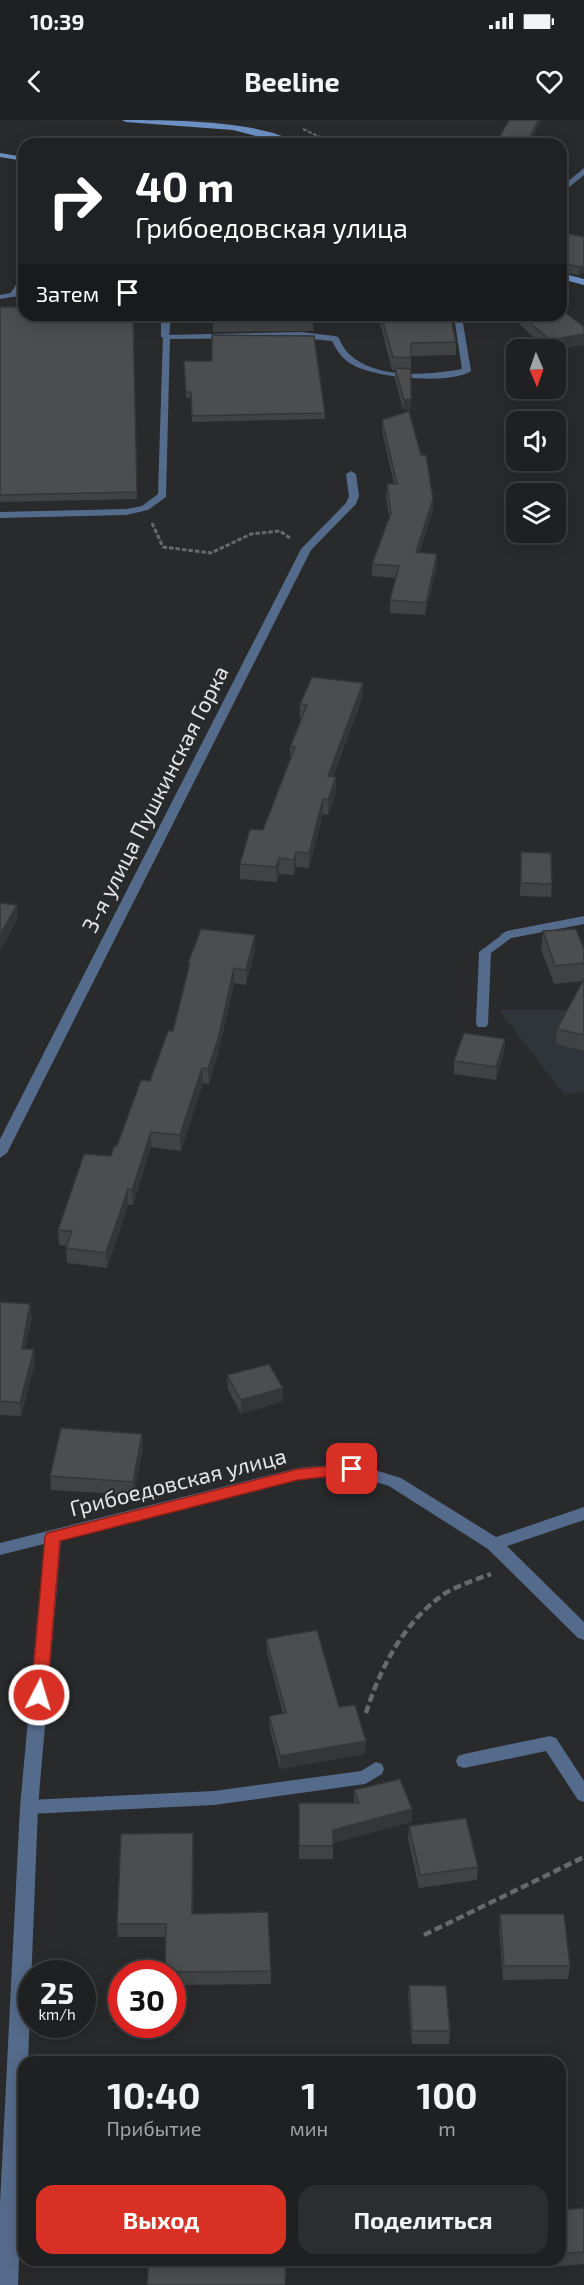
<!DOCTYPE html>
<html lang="ru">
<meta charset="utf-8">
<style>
body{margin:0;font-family:"Exo 2",sans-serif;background:#2b2d2e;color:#f1f3f6;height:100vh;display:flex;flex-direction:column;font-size:22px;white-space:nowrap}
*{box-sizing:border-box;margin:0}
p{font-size:20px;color:#a1a3a5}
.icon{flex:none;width:33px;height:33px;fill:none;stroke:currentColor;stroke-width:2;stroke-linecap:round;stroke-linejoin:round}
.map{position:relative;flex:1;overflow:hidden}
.drawer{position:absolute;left:18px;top:1936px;width:548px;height:210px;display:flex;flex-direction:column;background:#1e2021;border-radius:18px;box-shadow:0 3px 15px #0003,0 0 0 2px #3c3e3f}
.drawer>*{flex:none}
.banner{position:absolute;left:18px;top:18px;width:549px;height:183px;border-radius:18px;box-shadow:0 3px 15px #0003,0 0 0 2px #3c3e3f;background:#202124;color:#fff;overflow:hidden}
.needle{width:39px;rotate:178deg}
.buttons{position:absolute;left:506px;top:219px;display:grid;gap:12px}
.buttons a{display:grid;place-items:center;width:60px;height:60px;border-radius:12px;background:#1e2021;box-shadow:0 3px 15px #0003,0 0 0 2px #3c3e3f;font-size:30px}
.speed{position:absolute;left:18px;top:1840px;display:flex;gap:12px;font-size:30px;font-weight:700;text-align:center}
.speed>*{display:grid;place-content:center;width:78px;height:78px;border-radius:50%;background:#1e2021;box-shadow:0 3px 15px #0003,0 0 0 2px #3c3e3f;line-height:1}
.speed small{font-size:15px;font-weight:400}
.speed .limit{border:9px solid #d22;background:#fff;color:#111}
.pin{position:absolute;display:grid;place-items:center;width:51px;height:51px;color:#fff;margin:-26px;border-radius:12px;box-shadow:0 3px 9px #0006}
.me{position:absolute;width:66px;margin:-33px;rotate:5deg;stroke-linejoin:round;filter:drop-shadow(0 0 4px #0008)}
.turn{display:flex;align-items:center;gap:21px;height:126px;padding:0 18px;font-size:27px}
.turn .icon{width:78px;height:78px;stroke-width:2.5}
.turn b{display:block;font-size:42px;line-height:51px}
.then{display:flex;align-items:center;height:57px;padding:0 18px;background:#0003;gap:12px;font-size:22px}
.eta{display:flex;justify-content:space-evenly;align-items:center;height:102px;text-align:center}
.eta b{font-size:36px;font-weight:700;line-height:42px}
.primary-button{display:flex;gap:12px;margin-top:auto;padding:12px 18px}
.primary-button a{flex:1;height:69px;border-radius:18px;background:#d93025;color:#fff;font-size:24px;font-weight:700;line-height:69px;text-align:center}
.primary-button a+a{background:#2b2d2e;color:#f1f3f6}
.status{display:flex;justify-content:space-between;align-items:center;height:42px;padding:0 30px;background:#1e2021;direction:ltr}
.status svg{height:16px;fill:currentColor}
header{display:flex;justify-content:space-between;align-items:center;height:78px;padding:0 18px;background:#1e2021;font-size:27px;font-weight:700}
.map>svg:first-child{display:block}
.built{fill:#30353c}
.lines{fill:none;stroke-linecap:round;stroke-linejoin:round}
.path-far2{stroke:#67696b;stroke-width:2;stroke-dasharray:4 1.5;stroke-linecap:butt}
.path-far1{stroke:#67696b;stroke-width:3;stroke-dasharray:4.5 2;stroke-linecap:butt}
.path{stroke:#67696b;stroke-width:4.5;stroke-dasharray:8 4;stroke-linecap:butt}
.lane{fill:#556b8b;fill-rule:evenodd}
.street{fill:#556b8b;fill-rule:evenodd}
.secondary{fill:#6d90c3;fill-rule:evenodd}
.wall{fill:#404244}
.shaded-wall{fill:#343637}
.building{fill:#4b4d4f;stroke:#343637;stroke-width:1.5}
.route{fill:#d93025;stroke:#8d1f18;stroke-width:1.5}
.labels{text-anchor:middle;stroke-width:4.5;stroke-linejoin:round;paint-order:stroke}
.street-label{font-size:22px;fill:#e5e6e8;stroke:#282a2c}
</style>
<div class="status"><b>10:39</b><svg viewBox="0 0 49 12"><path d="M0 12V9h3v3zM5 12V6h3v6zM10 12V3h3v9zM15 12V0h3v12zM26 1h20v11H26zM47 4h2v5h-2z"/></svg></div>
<header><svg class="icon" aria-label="back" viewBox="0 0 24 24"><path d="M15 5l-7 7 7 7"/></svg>Beeline<svg class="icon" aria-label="heart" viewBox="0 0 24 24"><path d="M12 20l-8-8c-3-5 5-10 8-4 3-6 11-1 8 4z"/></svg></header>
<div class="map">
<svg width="584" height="2165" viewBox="0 0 584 2165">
<rect width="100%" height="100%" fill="#282a2c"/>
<!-- built -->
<path class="built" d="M499 890H584V972L564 975Z"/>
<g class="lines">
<!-- path-far2 -->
<path class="path-far2" d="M303 9 335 24"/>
<!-- path-far1 -->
<path class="path-far1" d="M152 403 163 427 211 433 251 414 280 411 290 418"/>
<!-- path -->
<path class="path" d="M366 1593C380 1548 404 1502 444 1474 458 1465 475 1460 491 1454
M424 1815 584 1737"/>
<!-- lane -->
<path class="lane" d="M15 172H18V176L0 179V175Z
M459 200 463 203 471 251C450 265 376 258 353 245 343 240 337 231 332 221L301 218 170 219 166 377 148 390 126 395 0 398V392L126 389 142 386 158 374 163 215 301 212 335 216 338 217C341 222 344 229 348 233 375 260 428 255 462 249L455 203Z
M507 811 513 815 511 818 491 833 488 904 486 907H478L476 904 479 832Z
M550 1616 556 1618 584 1661V1682L578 1680 546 1631 464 1648 458 1646 456 1641 458 1636 464 1634Z
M376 1642 382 1644 384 1649 382 1654 365 1664 214 1685 29 1694 23 1692 20 1687 23 1682 29 1680 214 1671 361 1651Z"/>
<!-- street -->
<path class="street" d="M584 48V55L561 74V67Z
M24 156V167L21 171H24V177L12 176 10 174 21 157Z
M161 195H171L169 219 161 217Z
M351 351 356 354 359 376 356 384 311 430 7 1033 0 1038V1019L301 429 346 383 349 376 346 354Z
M584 796V804L507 819 500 815 507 811Z
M352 1343 401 1358 496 1417 584 1387V1400L507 1426 584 1502V1520L578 1518 488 1429 389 1366 352 1355 298 1360 61 1420 38 1687 28 1942H24V2024L18 2165H0V2084L20 1687 44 1424 0 1435V1423L298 1348Z"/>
<!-- secondary -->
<path class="secondary" d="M122 0C165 0 264 0 298 24H286L233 10 126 2Z
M0 33 24 37V41L0 37Z
M561 153 584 159V165L561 159Z"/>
</g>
<!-- wall -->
<path class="wall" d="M561 112 584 117 579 155 561 152Z
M0 187 24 195H70V196L133 195 137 379 0 382Z
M213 195 313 202V211L213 212Z
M378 195H450L456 222V235L411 236V289L403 290 395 259V250H392Z
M519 195H561L584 225 555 230H548L519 204Z
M184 241 325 293V299L192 302 191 278H186Z
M382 300 433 391 419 433 437 446 425 495 390 493V480L396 458 372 456V444L389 397 386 376 387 364H394L382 311Z
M363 563 362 578 333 657H336V672L328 695 323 694 309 748 296 747 294 755 279 754 277 762 240 759V744L263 710 290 640V627L302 599H300V584Z
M521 732 552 764 551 777 520 776Z
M543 811 584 829V931L556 924 557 909 583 861 554 864 541 829Z
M255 830 246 865 234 863 218 934 209 964 203 963 181 1031 151 1027 133 1085H128L107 1148 67 1143 66 1126 59 1125 58 1110 111 1036 117 1026 150 961 173 911 189 851 188 843Z
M505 919 504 932 496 960 454 954V941Z
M0 1182 32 1197 25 1229 35 1243 21 1296 0 1295Z
M227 1255 283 1268V1281L241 1294 228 1269Z
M143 1328 134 1375 51 1370 50 1356Z
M266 1519 339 1587 366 1621 365 1634 280 1649 270 1610 269 1596 283 1594 267 1532Z
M354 1670 412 1702 333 1723V1739H299V1683H354Z
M409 1706 478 1747 477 1760 419 1768 408 1719Z
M194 1726 193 1794 271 1851V1864L172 1865V1854H165L166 1817H118L117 1804Z
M500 1794 570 1846 568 1859 503 1860 499 1807Z
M409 1865 450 1911 449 1924H412L408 1878Z
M584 2088V2144L551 2147 550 2140H560V2090Z"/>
<!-- shaded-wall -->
<path class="shaded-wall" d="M539 0H542L529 24H526Z
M584 146V153L579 155 580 147Z
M568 155V163L561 167V159Z
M584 214V225L555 230H550V220Z
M411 279V289L403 290 404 280Z
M433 379V391L416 444V432Z
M437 434V446L425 495 426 483Z
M363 563 362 578 327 671 328 656Z
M336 657V672L328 695V680Z
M323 679V694L309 748V733Z
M296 732V747L294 755V740Z
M279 738V754L277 762 276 747Z
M17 785 18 799 0 831V815Z
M255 815V830L246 865V850Z
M234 848V863L218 934 209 964 208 949Z
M505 919 504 932 496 960V947Z
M202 948 203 963 181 1031 180 1015Z
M151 1012V1027L133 1085 132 1070Z
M128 1069V1085L107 1148 106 1133Z
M30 1184 32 1197 23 1242 22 1229Z
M34 1229 35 1243 21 1296 20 1283Z
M283 1268V1281L241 1294V1280Z
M142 1314 143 1328 134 1375 133 1362Z
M366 1621 365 1634 280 1649V1636Z
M412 1689V1702L333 1723V1710Z
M193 1713 194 1726 192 1807V1794Z"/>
<!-- building -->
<path class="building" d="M509 0H539L526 24H495Z
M561 112 584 117V146L580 147 561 143Z
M561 153 568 155 561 159Z
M0 187H24V195H69V196L133 195 137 372 0 375Z
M561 193H566L584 207V214L550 220 521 195H561Z
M213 195H312L313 202H212Z
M381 195H450L456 222 411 223V238L393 237Z
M212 215 314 216 325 293 192 296 191 272H186L184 241H212Z
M395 248 411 249V279L404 280Z
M409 291 421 335H426L433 379 416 432 437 434 426 483 390 480 399 446 372 444 391 393 387 364H397L382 300Z
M312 557 363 563 328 656 336 657 328 680 323 679 309 733 296 732 294 740 279 738 276 747 240 744 250 709 263 710 295 627H290L307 585 300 584Z
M521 732 551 733 552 764 521 763Z
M0 783 17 785 0 815Z
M201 809 255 815 246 850 234 848 218 919 208 949 202 948 180 1015 151 1012 132 1070 128 1069 106 1133 66 1128 72 1111 58 1110 84 1034 111 1036 114 1026H117L141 960 150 961 168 911H173L190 843H188Z
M576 809 584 829V843L555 846 543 811Z
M584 859V915L557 909Z
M464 913 505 919 496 947 454 941Z
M0 1182 30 1184 22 1229H34L20 1283 0 1281Z
M269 1244 283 1268 241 1280 227 1255Z
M61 1308 142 1314 133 1362 50 1356Z
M317 1510 339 1587 355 1585 366 1621 280 1636 269 1596 286 1593 266 1519Z
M400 1659 412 1689 333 1710V1726H299V1683H359L354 1670Z
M466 1698 478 1747 420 1755 409 1706Z
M193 1713 192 1794 268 1792 271 1851 165 1852 166 1804H117L121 1714Z
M500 1794H564L570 1846H504Z
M409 1865 446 1866 450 1911H412Z
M229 1938V1942H168V1940Z
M584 2088V2132L560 2134V2090Z
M149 2140H286L285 2165H147Z"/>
<!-- route -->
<path class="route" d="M352 1344 358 1345 360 1349 358 1353 298 1360 60 1421 47 1575 45 1579 39 1581 33 1579 31 1575 45 1417 47 1413 298 1349Z"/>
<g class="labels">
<!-- street labels -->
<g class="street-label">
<text transform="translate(155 679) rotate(-63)" y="8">3-я улица Пушкинская Горка</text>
<text transform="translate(178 1362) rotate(-14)" y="8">Грибоедовская улица</text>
</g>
</g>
</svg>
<div class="buttons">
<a><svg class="needle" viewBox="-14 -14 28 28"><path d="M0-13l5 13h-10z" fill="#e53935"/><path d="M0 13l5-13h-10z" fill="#a1a3a5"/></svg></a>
<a><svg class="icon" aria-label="sound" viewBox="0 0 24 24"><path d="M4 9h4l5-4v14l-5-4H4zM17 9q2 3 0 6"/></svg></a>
<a><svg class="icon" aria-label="layers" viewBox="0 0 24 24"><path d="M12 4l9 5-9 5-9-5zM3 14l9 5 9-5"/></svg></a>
</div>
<div class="speed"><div>25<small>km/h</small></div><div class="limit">30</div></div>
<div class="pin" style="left:352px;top:1349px;background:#d93025"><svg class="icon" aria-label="arrive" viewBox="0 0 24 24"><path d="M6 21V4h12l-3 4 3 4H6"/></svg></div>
<svg class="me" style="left:39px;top:1575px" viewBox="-20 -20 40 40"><circle r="17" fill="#d93025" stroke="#fff" stroke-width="3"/><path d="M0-11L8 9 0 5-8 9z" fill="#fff"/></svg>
<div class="banner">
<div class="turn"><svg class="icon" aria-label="right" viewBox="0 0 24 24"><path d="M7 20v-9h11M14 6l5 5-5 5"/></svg><div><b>40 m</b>Грибоедовская улица</div></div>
<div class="then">Затем<svg class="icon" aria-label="arrive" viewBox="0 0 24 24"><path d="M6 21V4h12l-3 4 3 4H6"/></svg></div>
</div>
<section class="drawer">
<div class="eta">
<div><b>10:40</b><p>Прибытие</p></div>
<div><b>1</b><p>мин</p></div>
<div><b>100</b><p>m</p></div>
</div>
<div class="primary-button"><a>Выход</a><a>Поделиться</a></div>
</section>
</div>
